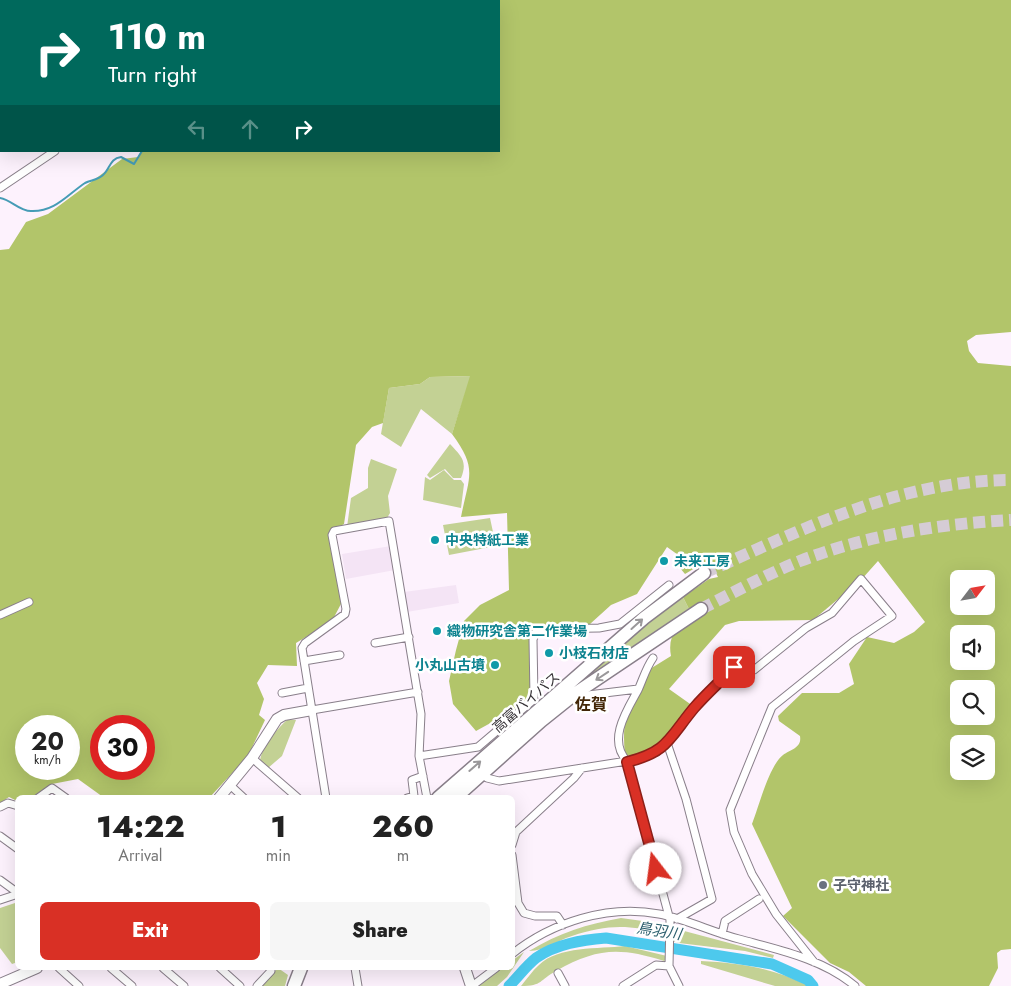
<!DOCTYPE html>
<meta charset="utf-8">
<style>
body{margin:0;font-family:Jost,"Noto Sans JP",sans-serif;background:#f6f6f6;color:#222;height:100vh;display:flex;flex-direction:column;font-size:19px;white-space:nowrap}
*{box-sizing:border-box;margin:0}
p{font-size:16px;color:#767676}
.icon{flex:none;width:28px;height:28px;fill:none;stroke:currentColor;stroke-width:2;stroke-linecap:round;stroke-linejoin:round}
.map{position:relative;flex:1;overflow:hidden}
.side{position:absolute;left:15px;top:795px;width:500px;height:175px;display:flex;flex-direction:column;background:#fff;border-radius:8px;box-shadow:0 5px 20px #0002}
.side>*{flex:none}
.guide{position:absolute;left:0px;top:0px;width:500px;height:152px;box-shadow:0 5px 20px #0002;background:#00695c;color:#fff;overflow:hidden}
.needle{width:32px;rotate:59deg}
.tools{position:absolute;left:950px;top:570px;display:grid;gap:10px}
.tools a{display:grid;place-items:center;width:45px;height:45px;border-radius:8px;background:#fff;box-shadow:0 5px 20px #0002;font-size:25px}
.speed{position:absolute;left:15px;top:715px;display:flex;gap:10px;font-size:25px;font-weight:700;text-align:center}
.speed>*{display:grid;place-content:center;width:65px;height:65px;border-radius:50%;background:#fff;box-shadow:0 5px 20px #0002;line-height:1}
.speed small{font-size:12px;font-weight:400}
.speed .limit{border:8px solid #d22;background:#fff;color:#111}
.pin{position:absolute;display:grid;place-items:center;width:42px;height:42px;color:#fff;margin:-21px;border-radius:10px;box-shadow:0 2px 8px #0006}
.me{position:absolute;width:55px;margin:-28px;rotate:345deg;stroke-linejoin:round;filter:drop-shadow(0 0 4px #0008)}
.turn{display:flex;align-items:center;gap:18px;height:105px;padding:0 25px;font-size:22px}
.turn .icon{width:65px;height:65px;stroke-width:2.5}
.turn b{display:block;font-size:35px;line-height:42px}
.lanes{display:flex;align-items:center;height:48px;padding:0 25px;background:#0003;justify-content:center;gap:25px;direction:ltr}
.lanes .off{opacity:.35}
.eta{display:flex;justify-content:space-evenly;align-items:center;height:85px;text-align:center}
.eta b{font-size:30px;font-weight:800;line-height:35px}
.button{display:flex;gap:10px;margin-top:auto;padding:10px 25px}
.button a{flex:1;height:58px;border-radius:8px;background:#d93025;color:#fff;font-size:20px;font-weight:800;line-height:58px;text-align:center}
.button a+a{background:#f6f6f6;color:#222}
.map>svg:first-child{display:block}
.built{fill:#f4e4f5}
.green{fill:#c3d194}
.forest{fill:#b2c56a;fill-rule:evenodd}
.lines{fill:none;stroke-linecap:round;stroke-linejoin:round}
.stream{stroke:#469cb6;stroke-width:2}
.river{stroke:#4dc9ed;stroke-width:11}
.highway-tunnel{stroke:#d5ccd5;stroke-width:12;stroke-dasharray:12 6;stroke-linecap:butt}
.street-casing{stroke:#897f8a;stroke-width:9}
.secondary-casing{stroke:#897f8a;stroke-width:12}
.highway-casing{stroke:#897f8a;stroke-width:15}
.street{stroke:#fff;stroke-width:7}
.secondary{stroke:#fff;stroke-width:10}
.highway{stroke:#fff;stroke-width:12}
.oneway{stroke:#9a989a}
.route-casing{stroke:#8d1f18;stroke-width:12}
.route{stroke:#d93025;stroke-width:9}
.culture-dot{fill:#0f9aa8;stroke:#fff;stroke-width:2}
.worship-dot{fill:#6b7280;stroke:#fff;stroke-width:2}
.labels{text-anchor:middle;stroke-width:5;stroke-linejoin:round;paint-order:stroke}
.culture-label{font-size:14px;font-weight:bold;fill:#0d838f;stroke:#fff;text-anchor:start}
.street-label{font-size:14px;fill:#363236;stroke:#fff}
.worship-label{font-size:14px;font-weight:bold;fill:#5b616d;stroke:#fff;text-anchor:start}
.water-label{font-size:15px;font-style:italic;fill:#2b5e6d;stroke:#fff}
.quarter-label{font-size:16px;font-weight:bold;fill:#422607;stroke:#fff}
</style>
<div class="map">
<svg width="1011" height="986" viewBox="0 0 1011 986">
<rect width="100%" height="100%" fill="#fdf2fd"/>
<!-- built -->
<path class="built" d="M391 546 395 570 346 579 342 554Z
M456 585 459 603 407 612 404 592Z"/>
<!-- green -->
<path class="green" d="M471 376 452 434 421 409 401 447 381 434 389 388 420 384 430 377Z
M450 444C461 456 468 461 461 478H453L445 469 430 478 427 475Z
M371 459 397 469 388 496 390 513 387 518 347 527 351 498 368 488V468Z
M444 470 454 480H461L464 484 461 508 423 500 425 477 430 480Z
M490 518 496 546 449 555 443 525Z
M683 597 690 611 564 693 663 608Z
M288 719 296 720 282 756 268 768 260 761C262 746 277 729 288 719Z
M15 903 18 905V962L12 964 0 948V908Z
M621 918 664 924 663 933C629 925 607 924 572 936 558 940 545 951 529 951 559 933 587 924 621 918Z
M673 928 774 955 773 958 745 951 679 943 673 941Z
M625 946 667 956V959L664 961C619 947 597 948 556 971 539 980 543 986 521 986 527 979 532 971 539 965 558 946 599 949 625 946Z
M524 952 507 977 497 986H479L502 968H512L513 960Z
M701 961C740 963 774 968 809 986H775L701 964Z
M278 968 288 975 285 986H261Z"/>
<!-- forest -->
<path class="forest" d="M0 0H151L1 1 0 108Z
M199 0H1011V332L976 335 967 341 969 351 978 363 1011 366V949L1001 950 997 953 998 968 989 986H866L849 972 830 963 783 916 792 908 752 824C759 806 769 766 783 755 791 749 802 748 800 736L779 721 778 716 802 693H839L854 684 849 664 867 637 894 643 914 632 925 622 878 561 861 580 813 620 739 621 725 625 669 689 693 706C677 726 655 761 625 755 623 736 623 713 635 697 642 687 646 682 650 669L671 656C667 635 678 627 690 611L683 597 709 579 718 577 712 565 695 568 685 574 680 568 681 557 667 547 637 594 611 605 590 624 531 626 530 696 514 710 476 731 453 704 449 681 456 650 464 621 480 605 509 590 507 513 461 517C469 476 478 469 452 434L470 376 430 377 420 384 389 388 383 423 372 427 356 445 344 524 333 530 342 602 332 621 296 643 297 666 268 665 257 683 264 699 259 715 265 720 248 756 210 797H103L78 779 52 784 32 797 18 798 17 801 9 797 0 803V250L9 249 26 222 48 214 122 159 138 157 141 151H499V1H198ZM959 579H986V606H959ZM959 634H986V661H959ZM959 689H986V716H959ZM26 726H69V769H26ZM101 726H144V769H101ZM959 744H986V771H959Z"/>
<g class="lines">
<!-- stream -->
<path class="stream" d="M0 198C12 200 19 211 31 211 55 212 67 195 85 183 91 180 98 180 103 175 110 169 110 158 121 157L134 164 142 151"/>
<!-- river -->
<path class="river" d="M509 986C518 977 526 966 536 958 556 944 582 940 606 938L772 964 808 980 813 986"/>
<!-- highway-tunnel -->
<path class="highway-tunnel" d="M704 573C803 529 901 480 1011 480
M701 609C733 593 765 575 800 561 867 535 939 524 1011 520"/>
<defs>
<path id="street" d="M186 0 187 1
M165 1 166 0
M205 1 207 0
M0 188 55 151
M0 615 29 602
M375 643 409 637
M653 658C646 668 643 679 638 690 627 710 607 740 627 761L670 920 669 966 679 986
M304 661 340 655
M282 693 308 688
M588 695 638 689
M312 710 418 692
M667 743 686 799 712 899 677 919
M419 756 478 747 532 701 534 697 533 640 535 633 540 629 599 628 620 624 669 585
M252 758 298 798
M483 774 487 778 499 781 627 761 657 752 667 743 694 708 745 657 754 670 806 628 832 613 861 579 892 616 854 641 772 707 730 810 734 832 752 874 776 914 814 962
M231 786 244 798
M38 798 52 788 66 798
M326 798 302 648 305 643 345 614 346 609 332 535 334 531 389 521 421 714 419 756 427 798
M407 798 414 796 412 780 423 776
M0 807 8 803 18 806
M0 836 18 849
M512 845 516 832 574 778 582 768
M512 855 518 903 524 913 535 916H557L563 925
M0 880 18 893
M0 900 18 894
M722 934 725 921 759 899
M512 954C552 922 609 904 659 914 686 919 712 932 739 939 779 950 823 959 855 986
M59 968 79 986
M111 968 132 986
M163 968 184 986
M220 968 240 986
M355 968 358 986
M558 973 565 986
M257 986 271 971V968
M472 986 496 968
M623 986 656 965 669 966"/>
<path id="secondary" d="M219 798 252 758 277 719 284 715 312 710
M465 968 471 986
M0 984 37 968"/>
<path id="highway" d="M438 798 644 618 704 573
M455 798 541 721 576 693 701 609
M294 986 301 968"/>
</defs>
<!-- street casing -->
<use href="#street" class="street-casing"/>
<!-- secondary casing -->
<use href="#secondary" class="secondary-casing"/>
<!-- highway casing -->
<use href="#highway" class="highway-casing"/>
<!-- street -->
<use href="#street" class="street"/>
<!-- secondary -->
<use href="#secondary" class="secondary"/>
<!-- highway -->
<use href="#highway" class="highway"/>
</g>
<!-- one-way arrows -->
<defs><path id="oneway-shaft" d="M-6 0H5M1.5-3L5.5 0L1.5 3" fill="none" stroke-width="1.6" stroke-linecap="round" stroke-linejoin="round" transform="scale(1.25)"/></defs>
<g class="oneway">
<use href="#oneway-shaft" transform="translate(637 624) rotate(-42)"/>
<use href="#oneway-shaft" transform="translate(602 676) rotate(146)"/>
<use href="#oneway-shaft" transform="translate(475 766) rotate(-41)"/>
</g>
<g class="lines">
<defs>
<path id="route" d="M656 869 627 762C668 752 669 738 694 708 706 694 721 681 734 667"/>
</defs>
<!-- route casing -->
<use href="#route" class="route-casing"/>
<!-- route -->
<use href="#route" class="route"/>
</g>
<!-- markers -->
<g class="culture-dot">
<circle cx="435" cy="540" r="5"/>
<circle cx="664" cy="561" r="5"/>
<circle cx="437" cy="631" r="5"/>
<circle cx="549" cy="653" r="5"/>
<circle cx="495" cy="665" r="5"/>
</g>
<circle class="worship-dot" cx="823" cy="885" r="5"/>
<g class="labels">
<!-- culture labels -->
<g class="culture-label">
<text x="445" y="545">中央特紙工業</text>
<text x="674" y="566">未来工房</text>
<text x="447" y="636">織物研究舎第二作業場</text>
<text x="559" y="658">小枝石材店</text>
<text x="485" y="670" text-anchor="end">小丸山古墳</text>
</g>
<!-- street labels -->
<g class="street-label">
<text transform="translate(526 702) rotate(-41)" y="5">高富バイパス</text>
</g>
<!-- worship labels -->
<g class="worship-label">
<text x="833" y="890">子守神社</text>
</g>
<!-- water labels -->
<g class="water-label">
<text transform="translate(659 931) rotate(9)" y="5">鳥羽川</text>
</g>
<!-- quarter labels -->
<g class="quarter-label">
<text x="591" y="710">佐賀</text>
</g>
</g>
</svg>
<div class="tools">
<a><svg class="needle" viewBox="-14 -14 28 28"><path d="M0-13l5 13h-10z" fill="#e53935"/><path d="M0 13l5-13h-10z" fill="#767676"/></svg></a>
<a><svg class="icon" aria-label="sound" viewBox="0 0 24 24"><path d="M4 9h4l5-4v14l-5-4H4zM17 9q2 3 0 6"/></svg></a>
<a><svg class="icon" aria-label="search" viewBox="0 0 24 24"><circle cx="10" cy="10" r="6"/><path d="M15 15l6 6"/></svg></a>
<a><svg class="icon" aria-label="layers" viewBox="0 0 24 24"><path d="M12 4l9 5-9 5-9-5zM3 14l9 5 9-5"/></svg></a>
</div>
<div class="speed"><div>20<small>km/h</small></div><div class="limit">30</div></div>
<div class="pin" style="left:734px;top:667px;background:#d93025"><svg class="icon" aria-label="arrive" viewBox="0 0 24 24"><path d="M6 21V4h12l-3 4 3 4H6"/></svg></div>
<svg class="me" style="left:656px;top:869px" viewBox="-20 -20 40 40"><circle r="19" fill="#fff"/><path d="M0-13L10 11 0 6-10 11z" fill="#d93025"/></svg>
<div class="guide">
<div class="turn"><svg class="icon" aria-label="right" viewBox="0 0 24 24"><path d="M7 20v-9h11M14 6l5 5-5 5"/></svg><div><b>110 m</b>Turn right</div></div>
<div class="lanes"><svg class="icon off" aria-label="left" viewBox="0 0 24 24"><path d="M17 20v-9H6M10 6l-5 5 5 5"/></svg><svg class="icon off" aria-label="ahead" viewBox="0 0 24 24"><path d="M12 20V5M6 11l6-6 6 6"/></svg><svg class="icon" aria-label="right" viewBox="0 0 24 24"><path d="M7 20v-9h11M14 6l5 5-5 5"/></svg></div>
</div>
<section class="side">
<div class="eta">
<div><b>14:22</b><p>Arrival</p></div>
<div><b>1</b><p>min</p></div>
<div><b>260</b><p>m</p></div>
</div>
<div class="button"><a>Exit</a><a>Share</a></div>
</section>
</div>
